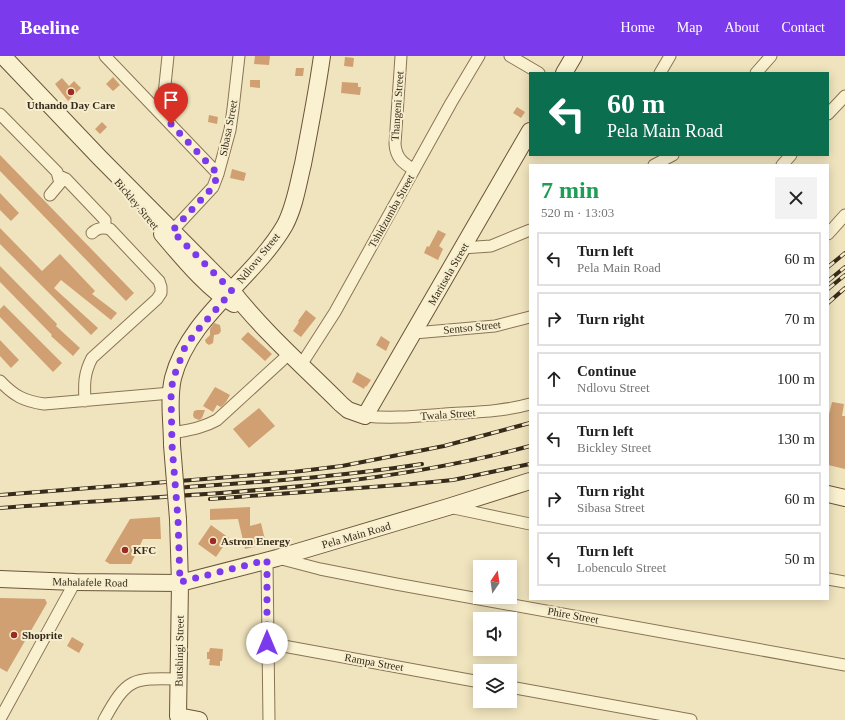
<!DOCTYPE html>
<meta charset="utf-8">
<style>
body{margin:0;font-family:"Times New Roman",serif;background:#f2f2f2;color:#222;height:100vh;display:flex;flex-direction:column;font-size:15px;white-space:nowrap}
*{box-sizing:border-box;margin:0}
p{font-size:13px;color:#767676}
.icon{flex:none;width:22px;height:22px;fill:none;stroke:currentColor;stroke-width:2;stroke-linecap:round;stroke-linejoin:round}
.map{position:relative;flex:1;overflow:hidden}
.panel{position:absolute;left:529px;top:108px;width:300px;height:436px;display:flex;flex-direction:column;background:#fff;border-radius:0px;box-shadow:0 2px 10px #0003}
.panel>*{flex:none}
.guide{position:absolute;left:529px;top:16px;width:300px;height:84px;border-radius:0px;box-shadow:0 2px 10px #0003;background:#0b6e4f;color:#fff;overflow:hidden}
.needle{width:26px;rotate:13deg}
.buttons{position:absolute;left:473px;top:504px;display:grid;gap:8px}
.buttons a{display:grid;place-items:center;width:44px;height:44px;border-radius:0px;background:#fff;box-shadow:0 2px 10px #0003;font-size:20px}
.pin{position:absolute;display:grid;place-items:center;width:34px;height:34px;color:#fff;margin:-41px -17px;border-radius:50% 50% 50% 0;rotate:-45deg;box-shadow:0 0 4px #0007}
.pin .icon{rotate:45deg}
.me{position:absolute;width:44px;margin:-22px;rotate:0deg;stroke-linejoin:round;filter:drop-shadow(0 0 3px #0008)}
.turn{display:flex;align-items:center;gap:14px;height:84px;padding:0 12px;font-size:18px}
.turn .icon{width:52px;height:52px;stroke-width:2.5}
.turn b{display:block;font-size:28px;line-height:34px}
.round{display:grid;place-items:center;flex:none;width:42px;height:42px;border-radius:0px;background:#f2f2f2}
.head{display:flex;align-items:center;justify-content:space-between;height:68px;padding:0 12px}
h1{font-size:24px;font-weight:700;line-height:30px;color:#1e9e55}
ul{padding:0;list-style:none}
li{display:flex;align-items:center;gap:12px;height:54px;margin:0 8px 6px;padding:0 4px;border:2px solid #e0e0e0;border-radius:0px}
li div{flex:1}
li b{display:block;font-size:15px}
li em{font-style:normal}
header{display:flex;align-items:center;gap:24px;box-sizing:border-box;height:56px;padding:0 20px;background:#7c3aed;color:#fff}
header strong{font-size:19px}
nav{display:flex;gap:22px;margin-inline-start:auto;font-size:14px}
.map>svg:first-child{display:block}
.building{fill:#d0a072}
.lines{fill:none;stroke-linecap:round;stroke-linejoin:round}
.street-casing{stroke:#897556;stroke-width:13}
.secondary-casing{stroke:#6a5539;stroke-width:18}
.street{stroke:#faf1d1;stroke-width:11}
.secondary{stroke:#faf1d1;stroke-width:16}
.rail-casing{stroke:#372b1b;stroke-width:4}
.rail{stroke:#f7eece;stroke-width:2.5;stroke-dasharray:8;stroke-linecap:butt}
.secondary-bridge-casing{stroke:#6a5539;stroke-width:18;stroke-linecap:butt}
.secondary-bridge{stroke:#faf1d1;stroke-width:16}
.route{stroke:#7c3aed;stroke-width:7;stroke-dasharray:0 12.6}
.poi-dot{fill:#9b2b23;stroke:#f7eece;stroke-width:1.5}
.labels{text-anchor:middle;stroke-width:4;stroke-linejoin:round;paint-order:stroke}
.poi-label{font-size:11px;font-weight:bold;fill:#372b1b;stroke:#f7eece;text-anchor:start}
.street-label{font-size:11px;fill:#372b1b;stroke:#f7eece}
</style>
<header>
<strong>Beeline</strong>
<nav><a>Home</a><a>Map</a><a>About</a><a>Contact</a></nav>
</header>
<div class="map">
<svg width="845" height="664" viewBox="0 0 845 664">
<rect width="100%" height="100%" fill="#f0e4be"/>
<!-- building -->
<path class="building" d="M255 0H270L269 9 254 8Z
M345 1 354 2 353 11 344 10Z
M296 12H304L303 20H295Z
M113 21 120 29 113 35 106 28Z
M62 22 69 30 74 25 81 32 68 45 55 28Z
M250 24H260V32L250 31Z
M342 26 358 27V31H361L360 39 341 37Z
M517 51 525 56 521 62 513 57Z
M209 59 218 61 217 68 208 66Z
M102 66 107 71 100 78 95 73Z
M0 99 134 237 126 245 0 115Z
M232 113 246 117 244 125 230 122Z
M0 137 19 157 11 165 0 154Z
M0 172 41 214 42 215 60 198 95 235 92 238 117 257 111 264 61 224 54 232 98 272 91 279 0 188Z
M438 174 446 178 439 190 443 193 438 204 424 197 427 190 429 191Z
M0 210 57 268 56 270 80 292 73 300 51 280 52 279 0 226Z
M4 249 62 307 53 316 0 261V253Z
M306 254 316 262 301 281 293 275 299 266 298 265Z
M214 267 220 269 221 275 219 278 214 279 213 287 209 289 206 287 205 284 210 279V273Z
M248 276 272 298 265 305 241 283Z
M381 280 390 286 386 295 376 289Z
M0 284 19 304 11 312 0 300Z
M357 316 371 324 366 331 365 330 364 333 352 326Z
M215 331 230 339 226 346 221 351 217 349 213 356 203 350Z
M832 346 844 348 842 360H845V413L828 409V358H829Z
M259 352 275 370 249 392 233 373Z
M197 354H205L202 362 199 364 194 362 193 359 194 355Z
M250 451V470L261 467 266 488 245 493 238 463 210 464V453Z
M160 461 161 483H143L131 508H110L105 505 130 463Z
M211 469 229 482 216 501 198 488Z
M0 542 45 543 47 547 7 616 0 612Z
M72 581 84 588 79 597 67 590Z
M210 592 223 593 222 605H220V610L209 609 210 603H207V596H209Z"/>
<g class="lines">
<defs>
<path id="street" d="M105 0 218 118
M401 0 395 88C396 102 403 107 414 114
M510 0 539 17
M660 17 670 0
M756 17 771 0
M0 58 57 116 60 127 50 139
M162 58 168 0
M828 58 845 40
M654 109 673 99
M782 109 791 99
M59 120 66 123 105 164V172
M172 175 213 131 218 118 230 74 233 53 239 0
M828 178 845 159
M462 192 491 190 530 174
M414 277 495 270 530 261
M301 309 335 256 451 47 479 0
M0 325C14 340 24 345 44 348L171 337
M85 345C84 328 84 317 92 302L157 243 161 237V231L159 225 110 173C102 171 97 172 92 177
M365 360C392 363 418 360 445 358 473 356 502 356 530 348
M172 377C188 374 203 372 217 364L289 298
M449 451 530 468
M278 502 320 513 396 528 845 609
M267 505 269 664
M828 523 845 526
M267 587 480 626
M510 631 691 664
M0 663 75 526
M104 664C127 622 132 622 178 623"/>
<path id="secondary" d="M3 0 100 102 232 235C264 276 304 311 341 348L348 354 365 360 530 75
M564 17 574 0
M162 178C180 199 209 235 234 248
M172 389C172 367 168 344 173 322 189 260 254 223 285 169 295 150 298 128 303 108 310 72 317 36 322 0
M828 438 845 442
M178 463 180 527 178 660 199 664
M0 523 75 526 180 527 277 502 448 451 530 425"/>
</defs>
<!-- street casing -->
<use href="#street" class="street-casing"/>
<!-- secondary casing -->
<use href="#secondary" class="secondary-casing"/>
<!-- street -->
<use href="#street" class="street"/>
<!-- secondary -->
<use href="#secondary" class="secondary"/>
<defs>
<path id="rail" d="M828 211 845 197
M828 225 845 211
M828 233 845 219
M828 247 845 232
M174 432C257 426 340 421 422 408
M0 439 293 416 342 410 444 390 530 367
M210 443 412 428 453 424 530 408
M0 452C177 438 357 437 530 390"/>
</defs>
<!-- rail casing -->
<use href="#rail" class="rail-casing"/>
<!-- rail -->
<use href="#rail" class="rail"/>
<defs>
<path id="secondary-bridge" d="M172 389 178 463"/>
</defs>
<!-- secondary-bridge casing -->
<use href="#secondary-bridge" class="secondary-bridge-casing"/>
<!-- secondary-bridge -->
<use href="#secondary-bridge" class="secondary-bridge"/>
</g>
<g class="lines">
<!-- route -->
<path class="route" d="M171 68 218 118 213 131 172 175 232 235 197 275 185 291 173 323 171 337 172 389 178 463 180 526 267 504V587"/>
</g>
<!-- markers -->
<g class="poi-dot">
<circle cx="71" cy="36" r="4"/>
<circle cx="213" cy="485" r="4"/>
<circle cx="125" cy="494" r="4"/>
<circle cx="14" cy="579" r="4"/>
</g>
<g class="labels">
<!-- poi labels -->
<g class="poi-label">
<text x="71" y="53" text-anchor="middle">Uthando Day Care</text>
<text x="221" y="489">Astron Energy</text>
<text x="133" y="498">KFC</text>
<text x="22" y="583">Shoprite</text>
</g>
<!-- street labels -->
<g class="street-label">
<text transform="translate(397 50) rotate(-86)" y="4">Thangeni Street</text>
<text transform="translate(228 72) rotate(-79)" y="4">Sibasa Street</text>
<text transform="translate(137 148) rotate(50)" y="4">Bickley Street</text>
<text transform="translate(391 155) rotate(-61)" y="4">Tshidzumba Street</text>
<text transform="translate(258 202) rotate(-51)" y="4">Ndlovu Street</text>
<text transform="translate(448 218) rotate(-60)" y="4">Maritsela Street</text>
<text transform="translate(472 271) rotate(-6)" y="4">Sentso Street</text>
<text transform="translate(448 358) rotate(-4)" y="4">Twala Street</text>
<text transform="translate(356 479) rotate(-16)" y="4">Pela Main Road</text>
<text transform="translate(90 526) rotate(1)" y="4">Mahalafele Road</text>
<text transform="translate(573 559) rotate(10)" y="4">Phire Street</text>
<text transform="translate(179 595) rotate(-89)" y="4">Butshingi Street</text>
<text transform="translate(374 606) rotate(10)" y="4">Rampa Street</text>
</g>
</g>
</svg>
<div class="buttons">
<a><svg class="needle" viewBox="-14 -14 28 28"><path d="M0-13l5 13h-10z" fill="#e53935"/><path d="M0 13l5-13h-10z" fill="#767676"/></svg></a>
<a><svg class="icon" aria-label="sound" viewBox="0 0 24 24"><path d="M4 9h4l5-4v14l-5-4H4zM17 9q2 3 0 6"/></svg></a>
<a><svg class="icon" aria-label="layers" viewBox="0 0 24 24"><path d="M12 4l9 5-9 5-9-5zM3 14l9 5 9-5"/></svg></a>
</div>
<div class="pin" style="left:171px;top:68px;background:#d93025"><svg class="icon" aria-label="arrive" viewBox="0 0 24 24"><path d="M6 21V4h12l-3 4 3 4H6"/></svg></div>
<svg class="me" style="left:267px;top:587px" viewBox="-20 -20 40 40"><circle r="19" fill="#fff"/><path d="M0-13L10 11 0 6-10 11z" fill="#7c3aed"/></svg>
<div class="guide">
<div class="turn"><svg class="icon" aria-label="left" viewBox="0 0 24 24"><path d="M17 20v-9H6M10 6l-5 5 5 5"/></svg><div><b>60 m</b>Pela Main Road</div></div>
</div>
<section class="panel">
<div class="head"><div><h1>7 min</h1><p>520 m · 13:03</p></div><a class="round"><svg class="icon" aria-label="close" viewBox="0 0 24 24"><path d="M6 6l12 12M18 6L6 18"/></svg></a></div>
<ul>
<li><svg class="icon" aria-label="left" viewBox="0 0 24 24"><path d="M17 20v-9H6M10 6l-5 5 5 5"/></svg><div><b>Turn left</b><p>Pela Main Road</p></div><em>60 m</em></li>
<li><svg class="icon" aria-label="right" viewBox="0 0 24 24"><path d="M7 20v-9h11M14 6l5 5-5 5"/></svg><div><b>Turn right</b></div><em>70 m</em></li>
<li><svg class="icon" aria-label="ahead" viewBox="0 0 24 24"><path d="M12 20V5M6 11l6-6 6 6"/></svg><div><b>Continue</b><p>Ndlovu Street</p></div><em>100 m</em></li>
<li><svg class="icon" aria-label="left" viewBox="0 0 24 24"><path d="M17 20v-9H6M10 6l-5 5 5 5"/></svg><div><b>Turn left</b><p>Bickley Street</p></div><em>130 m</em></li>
<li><svg class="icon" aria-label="right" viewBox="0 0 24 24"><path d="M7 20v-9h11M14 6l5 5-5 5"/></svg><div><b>Turn right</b><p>Sibasa Street</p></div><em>60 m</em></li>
<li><svg class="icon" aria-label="left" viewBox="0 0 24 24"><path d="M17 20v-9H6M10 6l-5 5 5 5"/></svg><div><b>Turn left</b><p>Lobenculo Street</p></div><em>50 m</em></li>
</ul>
</section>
</div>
